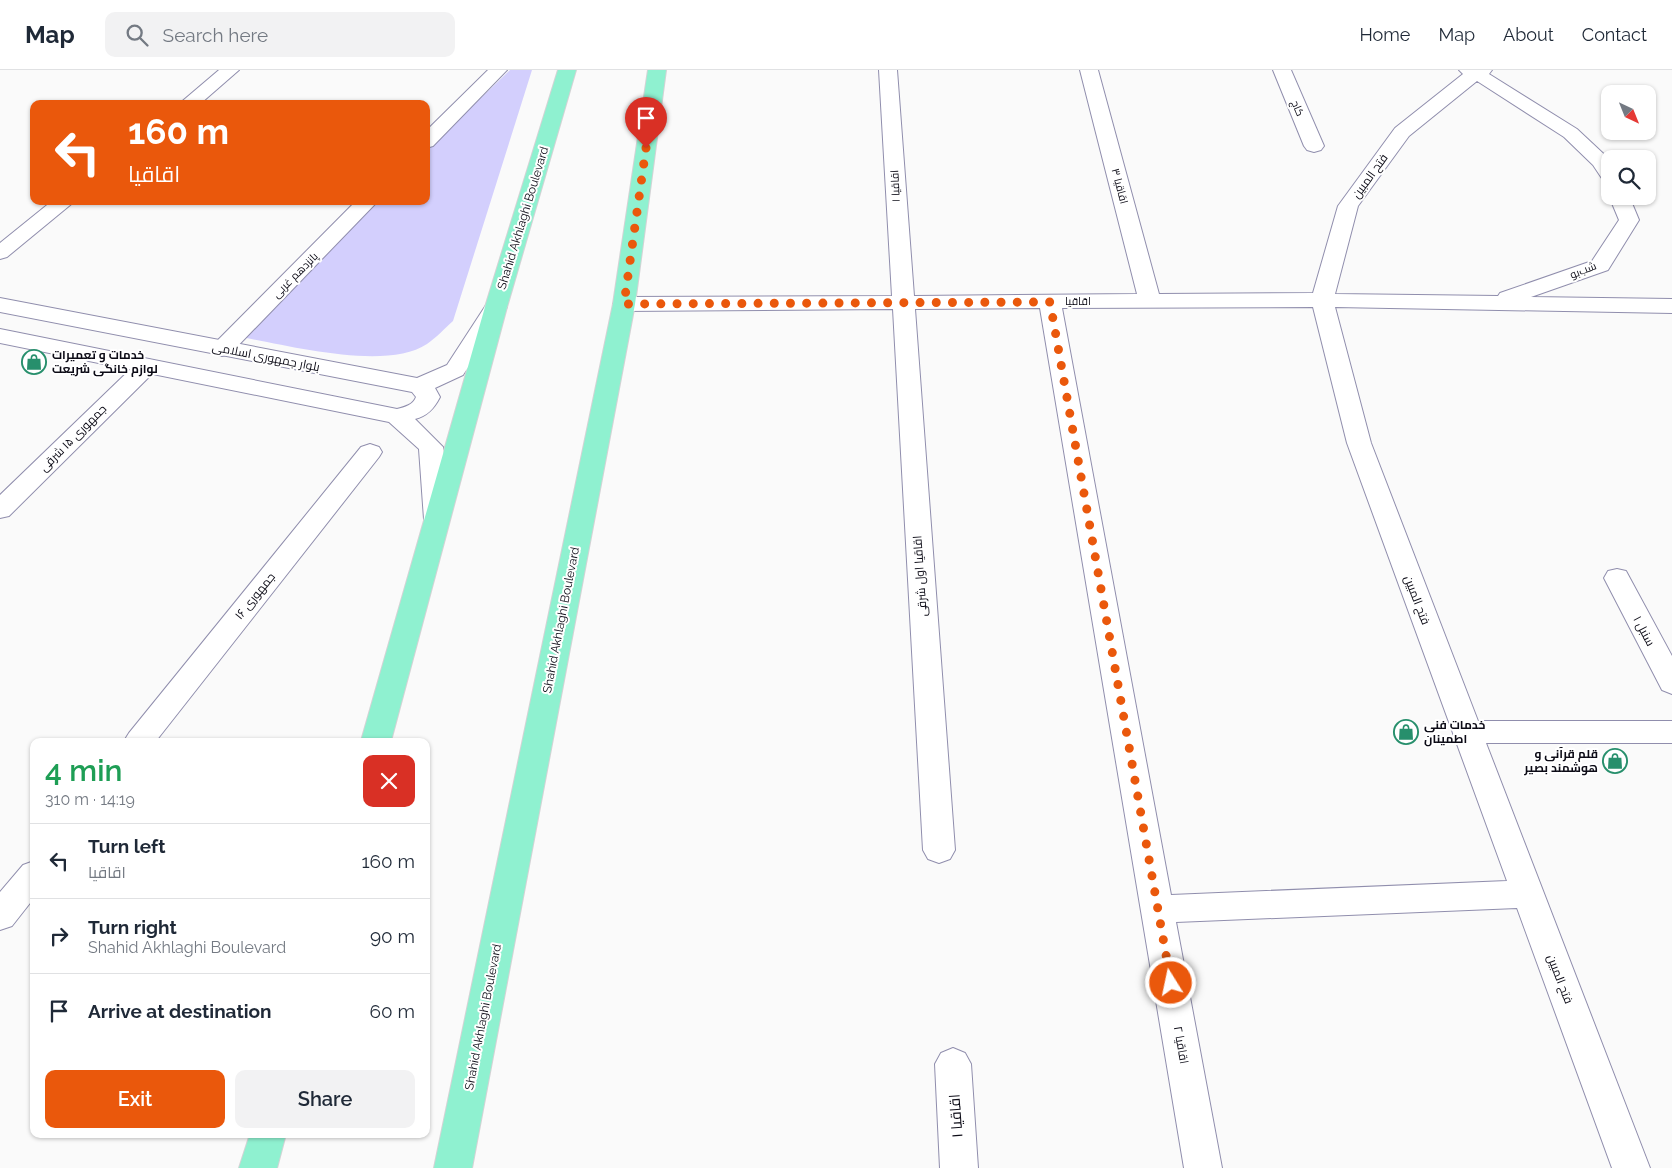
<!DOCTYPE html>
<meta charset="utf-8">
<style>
body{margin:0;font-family:Raleway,Cairo,sans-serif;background:#f2f2f3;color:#1f2937;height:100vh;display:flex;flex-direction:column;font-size:19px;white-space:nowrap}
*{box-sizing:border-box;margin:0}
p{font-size:16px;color:#747a83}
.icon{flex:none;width:28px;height:28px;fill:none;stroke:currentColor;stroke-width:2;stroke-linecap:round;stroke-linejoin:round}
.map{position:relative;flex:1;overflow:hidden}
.side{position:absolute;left:30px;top:668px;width:400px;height:400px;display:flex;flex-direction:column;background:#fff;border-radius:10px;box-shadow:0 1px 4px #0004}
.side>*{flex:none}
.hud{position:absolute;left:30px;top:30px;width:400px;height:105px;border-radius:10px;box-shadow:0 1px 4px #0004;background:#ea580c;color:#fff;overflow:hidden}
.needle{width:32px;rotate:137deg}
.tools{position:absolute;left:1601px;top:15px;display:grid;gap:10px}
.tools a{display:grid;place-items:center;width:55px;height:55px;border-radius:10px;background:#fff;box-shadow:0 1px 4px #0004;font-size:25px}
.pin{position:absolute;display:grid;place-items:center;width:42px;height:42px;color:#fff;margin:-51px -21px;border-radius:50% 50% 50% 0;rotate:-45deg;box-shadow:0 0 5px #0007}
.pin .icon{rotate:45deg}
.me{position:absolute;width:55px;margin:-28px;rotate:350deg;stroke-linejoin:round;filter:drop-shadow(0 0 4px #0008)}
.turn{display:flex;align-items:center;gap:18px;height:105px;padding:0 15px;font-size:22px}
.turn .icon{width:65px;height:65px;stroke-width:2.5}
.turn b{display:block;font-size:35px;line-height:42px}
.round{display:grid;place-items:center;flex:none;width:52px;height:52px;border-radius:10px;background:#f2f2f3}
.summary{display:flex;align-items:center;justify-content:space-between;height:85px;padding:0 15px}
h1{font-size:30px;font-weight:600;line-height:38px;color:#1e9e55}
.cta{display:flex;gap:10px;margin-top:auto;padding:10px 15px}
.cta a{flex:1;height:58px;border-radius:10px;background:#ea580c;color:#fff;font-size:20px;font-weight:600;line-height:58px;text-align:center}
.cta a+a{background:#f2f2f3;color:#1f2937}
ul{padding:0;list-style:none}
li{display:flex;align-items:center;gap:15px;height:75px;padding:0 15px;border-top:1px solid #e0e1e3}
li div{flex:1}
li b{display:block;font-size:19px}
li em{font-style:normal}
header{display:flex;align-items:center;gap:30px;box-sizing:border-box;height:70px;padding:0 25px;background:#fff;border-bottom:1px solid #e0e1e3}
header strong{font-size:24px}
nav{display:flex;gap:28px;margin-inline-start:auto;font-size:18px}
.search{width:350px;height:45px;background:#f2f2f3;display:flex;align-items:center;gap:12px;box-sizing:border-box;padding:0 18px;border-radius:10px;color:#747a83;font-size:19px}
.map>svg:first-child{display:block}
.green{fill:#d3cffd}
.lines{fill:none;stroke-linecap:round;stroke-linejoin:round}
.street-casing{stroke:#908ead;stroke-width:2}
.secondary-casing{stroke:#908ead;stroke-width:2}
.primary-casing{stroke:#d3d3d5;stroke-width:2}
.street{fill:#fff;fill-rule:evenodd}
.secondary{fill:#fff;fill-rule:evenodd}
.primary{fill:#8ff1d0;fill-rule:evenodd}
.route{stroke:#ea580c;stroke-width:9;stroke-dasharray:0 16.2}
.labels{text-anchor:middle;stroke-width:4;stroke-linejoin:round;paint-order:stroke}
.far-street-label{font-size:11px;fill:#0c0b16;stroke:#fff}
.street-label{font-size:12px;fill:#0c0b16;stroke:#fff}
.poi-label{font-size:12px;font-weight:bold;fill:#0c0b16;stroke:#fff;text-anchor:start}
.near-street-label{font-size:15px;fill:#0c0b16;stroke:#fff}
</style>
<header>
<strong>Map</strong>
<div class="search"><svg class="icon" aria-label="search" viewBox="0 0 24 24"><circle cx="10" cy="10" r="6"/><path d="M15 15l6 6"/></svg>Search here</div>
<nav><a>Home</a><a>Map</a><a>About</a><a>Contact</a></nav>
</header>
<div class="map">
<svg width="1672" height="1098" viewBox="0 0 1672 1098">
<rect width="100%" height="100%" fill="#fafafa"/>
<!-- green -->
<path class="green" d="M510 0H532L453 251C445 258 436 268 427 274 385 302 283 274 235 266L374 131H426V81Z"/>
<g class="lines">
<defs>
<path id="street" d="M219 0H239L200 34H179Z
M488 0H507L433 76 426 78V61Z
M879 0H897L914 226 1137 224 1080 0H1098L1159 224 1313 223 1338 136 1395 58 1463 4 1459 0H1492L1489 4 1577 59 1608 88 1610 90V112L1603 110 1593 95 1564 67 1477 11 1409 66 1358 136 1335 224 1498 226 1500 223 1592 191 1619 150 1609 126 1610 125V126H1629L1639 150 1608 200 1531 227 1672 229V243L1335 237 1371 373 1478 651H1672V673H1486L1650 1098H1612L1517 838 1176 852 1222 1098H1184L1040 238 915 239 955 780 950 789 939 793 928 789 923 780 893 239 624 241 616 239 613 234 616 229 624 227 892 226ZM1313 237 1347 373 1507 811 1171 825 1062 238Z
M1273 0H1291L1324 76 1321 80 1314 82 1307 80 1304 76Z
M52 131H75L7 187 0 189V173Z
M356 131H378L230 284 222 286 214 284 211 279 214 274Z
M147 289 155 291 159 296 155 301 9 446 0 448V425L139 291Z
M370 374 379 377 382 382 379 387 156 671H124L129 663 361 377Z
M1617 499 1626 501 1672 586V624L1662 620 1604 508 1608 501Z
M34 791V828L12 856 0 860V822L23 795Z
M953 978 965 983 971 994 978 1098H940L935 994 941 983Z"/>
<path id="secondary" d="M0 228 417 308 447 295 488 232 496 230 504 232 507 237 463 305 435 318 440 327C434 339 427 346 415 349L443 377 450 449 446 455 437 458 428 455 424 449 419 379 389 352 0 273V259L397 339C405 337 413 335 416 327L412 322 0 242Z"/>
<path id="primary" d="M558 0H576L507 237 391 671H361L485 237Z
M648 0H666L635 234 472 1098H434L613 234Z
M250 1064H286L277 1098H239Z"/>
</defs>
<!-- street casing -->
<use href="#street" class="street-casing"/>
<!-- secondary casing -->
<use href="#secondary" class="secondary-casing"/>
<!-- primary casing -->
<use href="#primary" class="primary-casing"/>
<!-- street -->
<use href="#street" class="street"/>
<!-- secondary -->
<use href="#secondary" class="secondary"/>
<!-- primary -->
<use href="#primary" class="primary"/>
</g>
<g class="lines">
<!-- route -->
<path class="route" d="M646 78 624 234 1050 232 1171 913"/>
</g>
<!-- icons -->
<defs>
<symbol id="shop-ring" viewBox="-11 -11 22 22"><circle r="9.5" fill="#fff" stroke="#278f6c" stroke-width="1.5"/><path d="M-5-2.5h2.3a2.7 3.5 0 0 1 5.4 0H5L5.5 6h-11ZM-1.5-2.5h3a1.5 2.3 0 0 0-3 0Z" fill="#278f6c"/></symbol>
</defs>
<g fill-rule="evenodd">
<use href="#shop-ring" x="20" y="278" width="28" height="28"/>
<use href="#shop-ring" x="1392" y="648" width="28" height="28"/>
<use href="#shop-ring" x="1601" y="677" width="28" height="28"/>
</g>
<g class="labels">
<!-- far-street labels -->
<g class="far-street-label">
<text transform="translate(1298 38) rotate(67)" y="4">کاج</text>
<text transform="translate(895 116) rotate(-93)" y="4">اقاقیا ۱</text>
<text transform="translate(1120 116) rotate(75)" y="4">اقاقیا ۳</text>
<text transform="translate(1583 200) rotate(-22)" y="4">شب‌بو</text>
<text transform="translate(295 205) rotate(-45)" y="4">پانزدهم غربی</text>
<text x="1078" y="235">اقاقیا</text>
</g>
<!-- street labels -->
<g class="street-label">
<text transform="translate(1370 106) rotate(-54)" y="4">فتح المبین</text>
<text transform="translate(523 148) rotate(-73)" y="4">Shahid Akhlaghi Boulevard</text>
<text transform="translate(266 287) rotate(11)" y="4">بلوار جمهوری اسلامی</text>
<text transform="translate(73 368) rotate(-45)" y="4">جمهوری ۱۵ شرقی</text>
<text transform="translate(920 506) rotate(-94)" y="4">اقاقیا اول شرقی</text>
<text transform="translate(255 526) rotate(-51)" y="4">جمهوری ۱۶</text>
<text transform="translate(1417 530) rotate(69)" y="4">فتح المبین</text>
<text transform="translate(561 550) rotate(-79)" y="4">Shahid Akhlaghi Boulevard</text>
<text transform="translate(1644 561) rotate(62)" y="4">سنبل ۱</text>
<text transform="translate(1560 909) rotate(69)" y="4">فتح المبین</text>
<text transform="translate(483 947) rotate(-79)" y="4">Shahid Akhlaghi Boulevard</text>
<text transform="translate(1181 975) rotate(80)" y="4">اقاقیا ۲</text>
</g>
<!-- poi labels -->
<g class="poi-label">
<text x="52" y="289">خدمات و تعمیرات<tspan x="52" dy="14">لوازم خانگی شریعت</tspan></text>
<text x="1424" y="659">خدمات فنی<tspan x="1424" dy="14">اطمینان</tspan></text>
<text x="1598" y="688" text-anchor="end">قلم قرآنی و<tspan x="1598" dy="14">هوشمند بصیر</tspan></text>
</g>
<!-- near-street labels -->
<g class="near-street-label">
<text transform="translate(956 1046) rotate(-94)" y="5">اقاقیا ۱</text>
</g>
</g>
</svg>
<div class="tools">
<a><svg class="needle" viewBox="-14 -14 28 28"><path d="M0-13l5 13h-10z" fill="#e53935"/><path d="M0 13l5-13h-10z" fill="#747a83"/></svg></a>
<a><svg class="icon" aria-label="search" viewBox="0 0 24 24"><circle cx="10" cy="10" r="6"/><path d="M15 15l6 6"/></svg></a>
</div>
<div class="pin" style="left:646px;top:78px;background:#d93025"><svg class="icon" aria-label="arrive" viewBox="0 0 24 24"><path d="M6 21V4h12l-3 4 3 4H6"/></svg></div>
<svg class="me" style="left:1171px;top:913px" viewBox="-20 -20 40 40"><circle r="17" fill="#ea580c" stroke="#fff" stroke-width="3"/><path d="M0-11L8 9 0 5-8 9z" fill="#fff"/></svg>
<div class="hud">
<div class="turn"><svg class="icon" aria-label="left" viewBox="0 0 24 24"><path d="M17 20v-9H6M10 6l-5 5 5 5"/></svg><div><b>160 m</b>اقاقیا</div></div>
</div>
<section class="side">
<div class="summary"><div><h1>4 min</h1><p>310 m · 14:19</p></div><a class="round" style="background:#d93025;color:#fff"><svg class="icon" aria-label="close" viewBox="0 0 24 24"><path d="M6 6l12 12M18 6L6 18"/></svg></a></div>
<ul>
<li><svg class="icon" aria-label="left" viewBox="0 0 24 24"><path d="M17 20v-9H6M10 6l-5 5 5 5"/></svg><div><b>Turn left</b><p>اقاقیا</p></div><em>160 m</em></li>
<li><svg class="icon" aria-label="right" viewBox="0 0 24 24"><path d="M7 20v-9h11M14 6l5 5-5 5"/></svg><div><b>Turn right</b><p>Shahid Akhlaghi Boulevard</p></div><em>90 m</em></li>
<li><svg class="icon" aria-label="arrive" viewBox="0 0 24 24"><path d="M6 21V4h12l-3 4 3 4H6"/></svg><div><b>Arrive at destination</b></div><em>60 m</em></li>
</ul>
<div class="cta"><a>Exit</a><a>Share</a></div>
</section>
</div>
